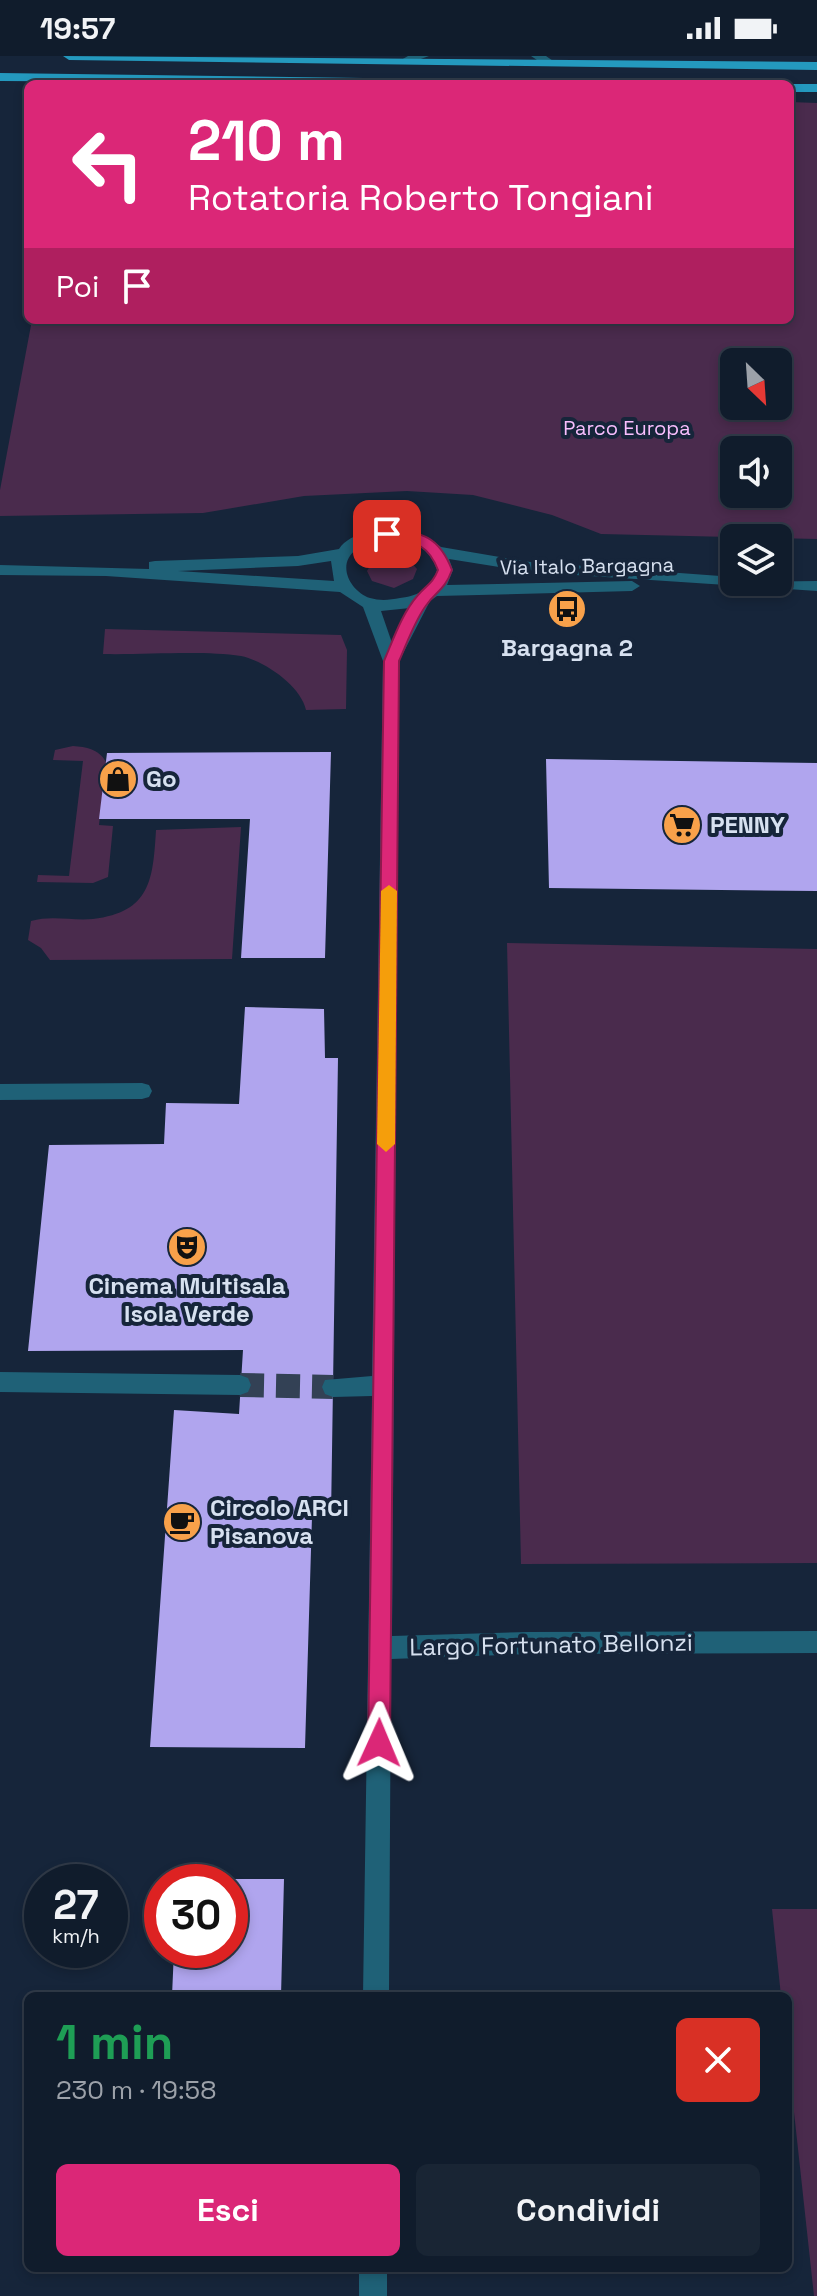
<!DOCTYPE html>
<html lang="it">
<meta charset="utf-8">
<style>
body{margin:0;font-family:"Space Grotesk",sans-serif;background:#192534;color:#f1f3f6;height:100vh;display:flex;flex-direction:column;font-size:30px;white-space:nowrap}
*{box-sizing:border-box;margin:0}
p{font-size:26px;color:#9ca1a9}
.icon{flex:none;width:44px;height:44px;fill:none;stroke:currentColor;stroke-width:2;stroke-linecap:round;stroke-linejoin:round}
.map{position:relative;flex:1;overflow:hidden}
.panel{position:absolute;left:24px;top:1936px;width:768px;height:280px;display:flex;flex-direction:column;background:#101c2c;border-radius:12px;box-shadow:0 4px 12px #0003,0 0 0 2px #303a48}
.panel>*{flex:none}
.top-card{position:absolute;left:24px;top:24px;width:770px;height:244px;border-radius:12px;box-shadow:0 4px 12px #0003,0 0 0 2px #303a48;background:#db2777;color:#fff;overflow:hidden}
.needle{width:52px;rotate:155deg}
.buttons{position:absolute;left:720px;top:292px;display:grid;gap:16px}
.buttons a{display:grid;place-items:center;width:72px;height:72px;border-radius:12px;background:#101c2c;box-shadow:0 4px 12px #0003,0 0 0 2px #303a48;font-size:40px}
.speed{position:absolute;left:24px;top:1808px;display:flex;gap:16px;font-size:40px;font-weight:700;text-align:center}
.speed>*{display:grid;place-content:center;width:104px;height:104px;border-radius:50%;background:#101c2c;box-shadow:0 4px 12px #0003,0 0 0 2px #303a48;line-height:1}
.speed small{font-size:20px;font-weight:400}
.speed .limit{border:12px solid #d22;background:#fff;color:#111}
.pin{position:absolute;display:grid;place-items:center;width:68px;height:68px;color:#fff;margin:-34px;border-radius:16px;box-shadow:0 4px 12px #0006}
.me{position:absolute;width:88px;margin:-44px;rotate:1deg;stroke-linejoin:round;filter:drop-shadow(0 0 6px #0008)}
.turn{display:flex;align-items:center;gap:28px;height:168px;padding:0 32px;font-size:36px}
.turn .icon{width:104px;height:104px;stroke-width:2.5}
.turn b{display:block;font-size:56px;line-height:68px}
.then{display:flex;align-items:center;height:76px;padding:0 32px;background:#0003;gap:16px;font-size:30px}
.round{display:grid;place-items:center;flex:none;width:84px;height:84px;border-radius:12px;background:#192534}
.summary{display:flex;align-items:center;justify-content:space-between;height:136px;padding:0 32px}
h1{font-size:48px;font-weight:700;line-height:60px;color:#1e9e55}
.action{display:flex;gap:16px;margin-top:auto;padding:16px 32px}
.action a{flex:1;height:92px;border-radius:12px;background:#db2777;color:#fff;font-size:32px;font-weight:700;line-height:92px;text-align:center}
.action a+a{background:#192534;color:#f1f3f6}
.status{display:flex;justify-content:space-between;align-items:center;height:56px;padding:0 40px;background:#101c2c;direction:ltr}
.status svg{height:22px;fill:currentColor}
.map>svg:first-child{display:block}
.green{fill:#4a2b4d;fill-rule:evenodd}
.building{fill:#b0a5ee}
.lines{fill:none;stroke-linecap:round;stroke-linejoin:round}
.minor-tunnel{stroke:#334155;stroke-width:24;stroke-dasharray:24 12;stroke-linecap:butt}
.minor{fill:#1f6177;fill-rule:evenodd}
.major{fill:#2499be;fill-rule:evenodd}
.route{fill:#db2777;stroke:#8e194d;stroke-width:2}
.slow{fill:#f59e0b}
.labels{text-anchor:middle;stroke-width:8;stroke-linejoin:round;paint-order:stroke}
.far-park-label{font-size:20px;fill:#f9befe;stroke:#16253a}
.far-street-label{font-size:20px;fill:#d7e1f0;stroke:#16253a}
.poi-label{font-size:24px;font-weight:bold;fill:#d7e1f0;stroke:#16253a;text-anchor:start}
.street-label{font-size:24px;fill:#d7e1f0;stroke:#16253a}
</style>
<div class="status"><b>19:57</b><svg viewBox="0 0 49 12"><path d="M0 12V9h3v3zM5 12V6h3v6zM10 12V3h3v9zM15 12V0h3v12zM26 1h20v11H26zM47 4h2v5h-2z"/></svg></div>
<div class="map">
<svg width="817" height="2240" viewBox="0 0 817 2240">
<rect width="100%" height="100%" fill="#16253a"/>
<!-- green -->
<path class="green" d="M790 46 817 47V483L601 478 552 459 473 439 407 435 304 440 203 457 0 460V434L32 264H790ZM734 306H778V350H734ZM734 394H778V438H734Z
M387 499 409 504 417 513 413 523 394 532 372 525 367 515 373 505Z
M105 573 341 579 347 594 346 653 306 654C301 630 265 605 241 600 203 594 144 599 103 598Z
M73 690C86 691 99 693 106 706L99 769 113 770 108 821 93 827 37 826 38 819 69 820 83 705 53 704 55 694Z
M241 771 232 903 50 904 41 892 28 884 31 865C52 859 72 865 93 863 151 856 153 823 156 774Z
M507 887 817 893V1507L521 1508Z
M772 1853H817V2240H814L788 2001V1940H781Z"/>
<!-- building -->
<path class="building" d="M331 696 325 902H241L250 763H99L107 697Z
M546 703 817 707V835L549 832Z
M245 951 324 953 325 1002H338L331 1461H312L305 1692 150 1691 174 1354 239 1358 243 1294 28 1295 49 1089 164 1088 166 1047 239 1048Z
M230 1823H284L281 1940H172L174 1894H230Z"/>
<g class="lines">
<!-- minor-tunnel -->
<path class="minor-tunnel" d="M240 1329 333 1331"/>
<!-- minor -->
<path class="minor" d="M429 0 407 8 401 4 408 0Z
M531 0H546L556 7 546 10Z
M398 473 427 481 441 491 530 506 734 521V526L817 525V535L530 516 449 503 453 514 447 529 632 525 640 530 632 535 437 540 430 545 399 605 392 1580 528 1576 817 1575V1597L528 1598 391 1603 389 1940H363L372 1340 333 1341 325 1338 322 1331 325 1324 372 1320 383 605 363 551 340 536 106 520 0 519V509L149 513V506L155 505 298 500 339 493C351 475 378 475 398 473ZM398 483C417 486 431 495 437 514 432 532 419 540 400 542 390 544 380 545 370 542 350 535 336 508 356 494 369 485 383 485 398 483ZM331 505 334 525 178 515 298 510ZM410 552 392 587 381 555Z
M142 1027 149 1029 152 1035 149 1041 142 1043 0 1044V1028Z
M0 1316 240 1319 248 1322 251 1329 248 1336 240 1339 0 1336Z
M359 2212H387V2240H359Z"/>
<!-- major -->
<path class="major" d="M63 0 817 6V14L69 4Z
M0 17 509 24 515 28 0 25Z
M790 28H817V36H790Z"/>
</g>
<!-- route -->
<path class="route" d="M387 473C422 476 439 480 452 514 444 536 436 534 425 551 414 567 407 587 399 605L390 1687 387 1694 379 1698 371 1694 368 1687 384 605C393 584 402 557 418 539 427 529 433 527 438 514 426 483 410 487 382 481L380 478Z"/>
<!-- slow -->
<path class="slow" d="M389 829 397 835 395 1088 386 1096 377 1088 381 835Z"/>
<!-- icons -->
<defs>
<symbol id="bus-disc" viewBox="-11 -11 22 22"><circle r="9.5" fill="#f8a14a" stroke="#16253a"/><path d="M-5-6H5V4H4V6H2V4H-2V6H-4V4H-5ZM-3.5-4V0h7V-4ZM-3.5 1.2v1.5H-2V1.2ZM2 1.2v1.5H3.5V1.2Z" fill="#111"/></symbol>
<symbol id="shop-disc" viewBox="-11 -11 22 22"><circle r="9.5" fill="#f8a14a" stroke="#16253a"/><path d="M-5-2.5h2.3a2.7 3.5 0 0 1 5.4 0H5L5.5 6h-11ZM-1.5-2.5h3a1.5 2.3 0 0 0-3 0Z" fill="#111"/></symbol>
<symbol id="supermarket-disc" viewBox="-11 -11 22 22"><circle r="9.5" fill="#f8a14a" stroke="#16253a"/><path d="M-6-5.5h2.5l.6 2H6L4.5 2H-2.5L-4.4-4H-6ZM-1.5 3.2a1.3 1.3 0 1 0 .1 0ZM3 3.2a1.3 1.3 0 1 0 .1 0Z" fill="#111"/></symbol>
<symbol id="theatre-disc" viewBox="-11 -11 22 22"><circle r="9.5" fill="#f8a14a" stroke="#16253a"/><path d="M-5-5.5Q0-4 5-5.5V0Q5 5 0 6Q-5 5-5 0ZM-3.3-2.5H-1v1.5H-3.3ZM1-2.5H3.3v1.5H1ZM-2.8 1Q0 5.5 2.8 1Z" fill="#111"/></symbol>
<symbol id="cafe-disc" viewBox="-11 -11 22 22"><circle r="9.5" fill="#f8a14a" stroke="#16253a"/><path d="M-5.5-4.5H6V0H3Q3 3.5 0 3.5H-2.5Q-5.5 3.5-5.5 0ZM3-3.2v2h1.7v-2ZM-6 4.5H4V6H-6Z" fill="#111"/></symbol>
</defs>
<g fill-rule="evenodd">
<use href="#bus-disc" x="545" y="531" width="44" height="44"/>
<use href="#shop-disc" x="96" y="701" width="44" height="44"/>
<use href="#supermarket-disc" x="660" y="747" width="44" height="44"/>
<use href="#theatre-disc" x="165" y="1169" width="44" height="44"/>
<use href="#cafe-disc" x="160" y="1444" width="44" height="44"/>
</g>
<g class="labels">
<!-- far-park labels -->
<g class="far-park-label">
<text x="627" y="379">Parco Europa</text>
</g>
<!-- far-street labels -->
<g class="far-street-label">
<text transform="translate(587 510) rotate(-1)" y="7">Via Italo Bargagna</text>
</g>
<!-- poi labels -->
<g class="poi-label">
<text x="567" y="600" text-anchor="middle">Bargagna 2</text>
<text x="146" y="731">Go</text>
<text x="710" y="777">PENNY</text>
<text x="187" y="1238" text-anchor="middle">Cinema Multisala<tspan x="187" dy="28">Isola Verde</tspan></text>
<text x="210" y="1460">Circolo ARCI<tspan x="210" dy="28">Pisanova</tspan></text>
</g>
<!-- street labels -->
<g class="street-label">
<text transform="translate(551 1589) rotate(-1)" y="8">Largo Fortunato Bellonzi</text>
</g>
</g>
</svg>
<div class="buttons">
<a><svg class="needle" viewBox="-14 -14 28 28"><path d="M0-13l5 13h-10z" fill="#e53935"/><path d="M0 13l5-13h-10z" fill="#9ca1a9"/></svg></a>
<a><svg class="icon" aria-label="sound" viewBox="0 0 24 24"><path d="M4 9h4l5-4v14l-5-4H4zM17 9q2 3 0 6"/></svg></a>
<a><svg class="icon" aria-label="layers" viewBox="0 0 24 24"><path d="M12 4l9 5-9 5-9-5zM3 14l9 5 9-5"/></svg></a>
</div>
<div class="speed"><div>27<small>km/h</small></div><div class="limit">30</div></div>
<div class="pin" style="left:387px;top:478px;background:#d93025"><svg class="icon" aria-label="arrive" viewBox="0 0 24 24"><path d="M6 21V4h12l-3 4 3 4H6"/></svg></div>
<svg class="me" style="left:379px;top:1687px" viewBox="-20 -20 40 40"><path d="M0-17L14 15 0 8-14 15z" fill="#db2777" stroke="#fff" stroke-width="4"/></svg>
<div class="top-card">
<div class="turn"><svg class="icon" aria-label="left" viewBox="0 0 24 24"><path d="M17 20v-9H6M10 6l-5 5 5 5"/></svg><div><b>210 m</b>Rotatoria Roberto Tongiani</div></div>
<div class="then">Poi<svg class="icon" aria-label="arrive" viewBox="0 0 24 24"><path d="M6 21V4h12l-3 4 3 4H6"/></svg></div>
</div>
<section class="panel">
<div class="summary"><div><h1>1 min</h1><p>230 m · 19:58</p></div><a class="round" style="background:#d93025;color:#fff"><svg class="icon" aria-label="close" viewBox="0 0 24 24"><path d="M6 6l12 12M18 6L6 18"/></svg></a></div>
<div class="action"><a>Esci</a><a>Condividi</a></div>
</section>
</div>
